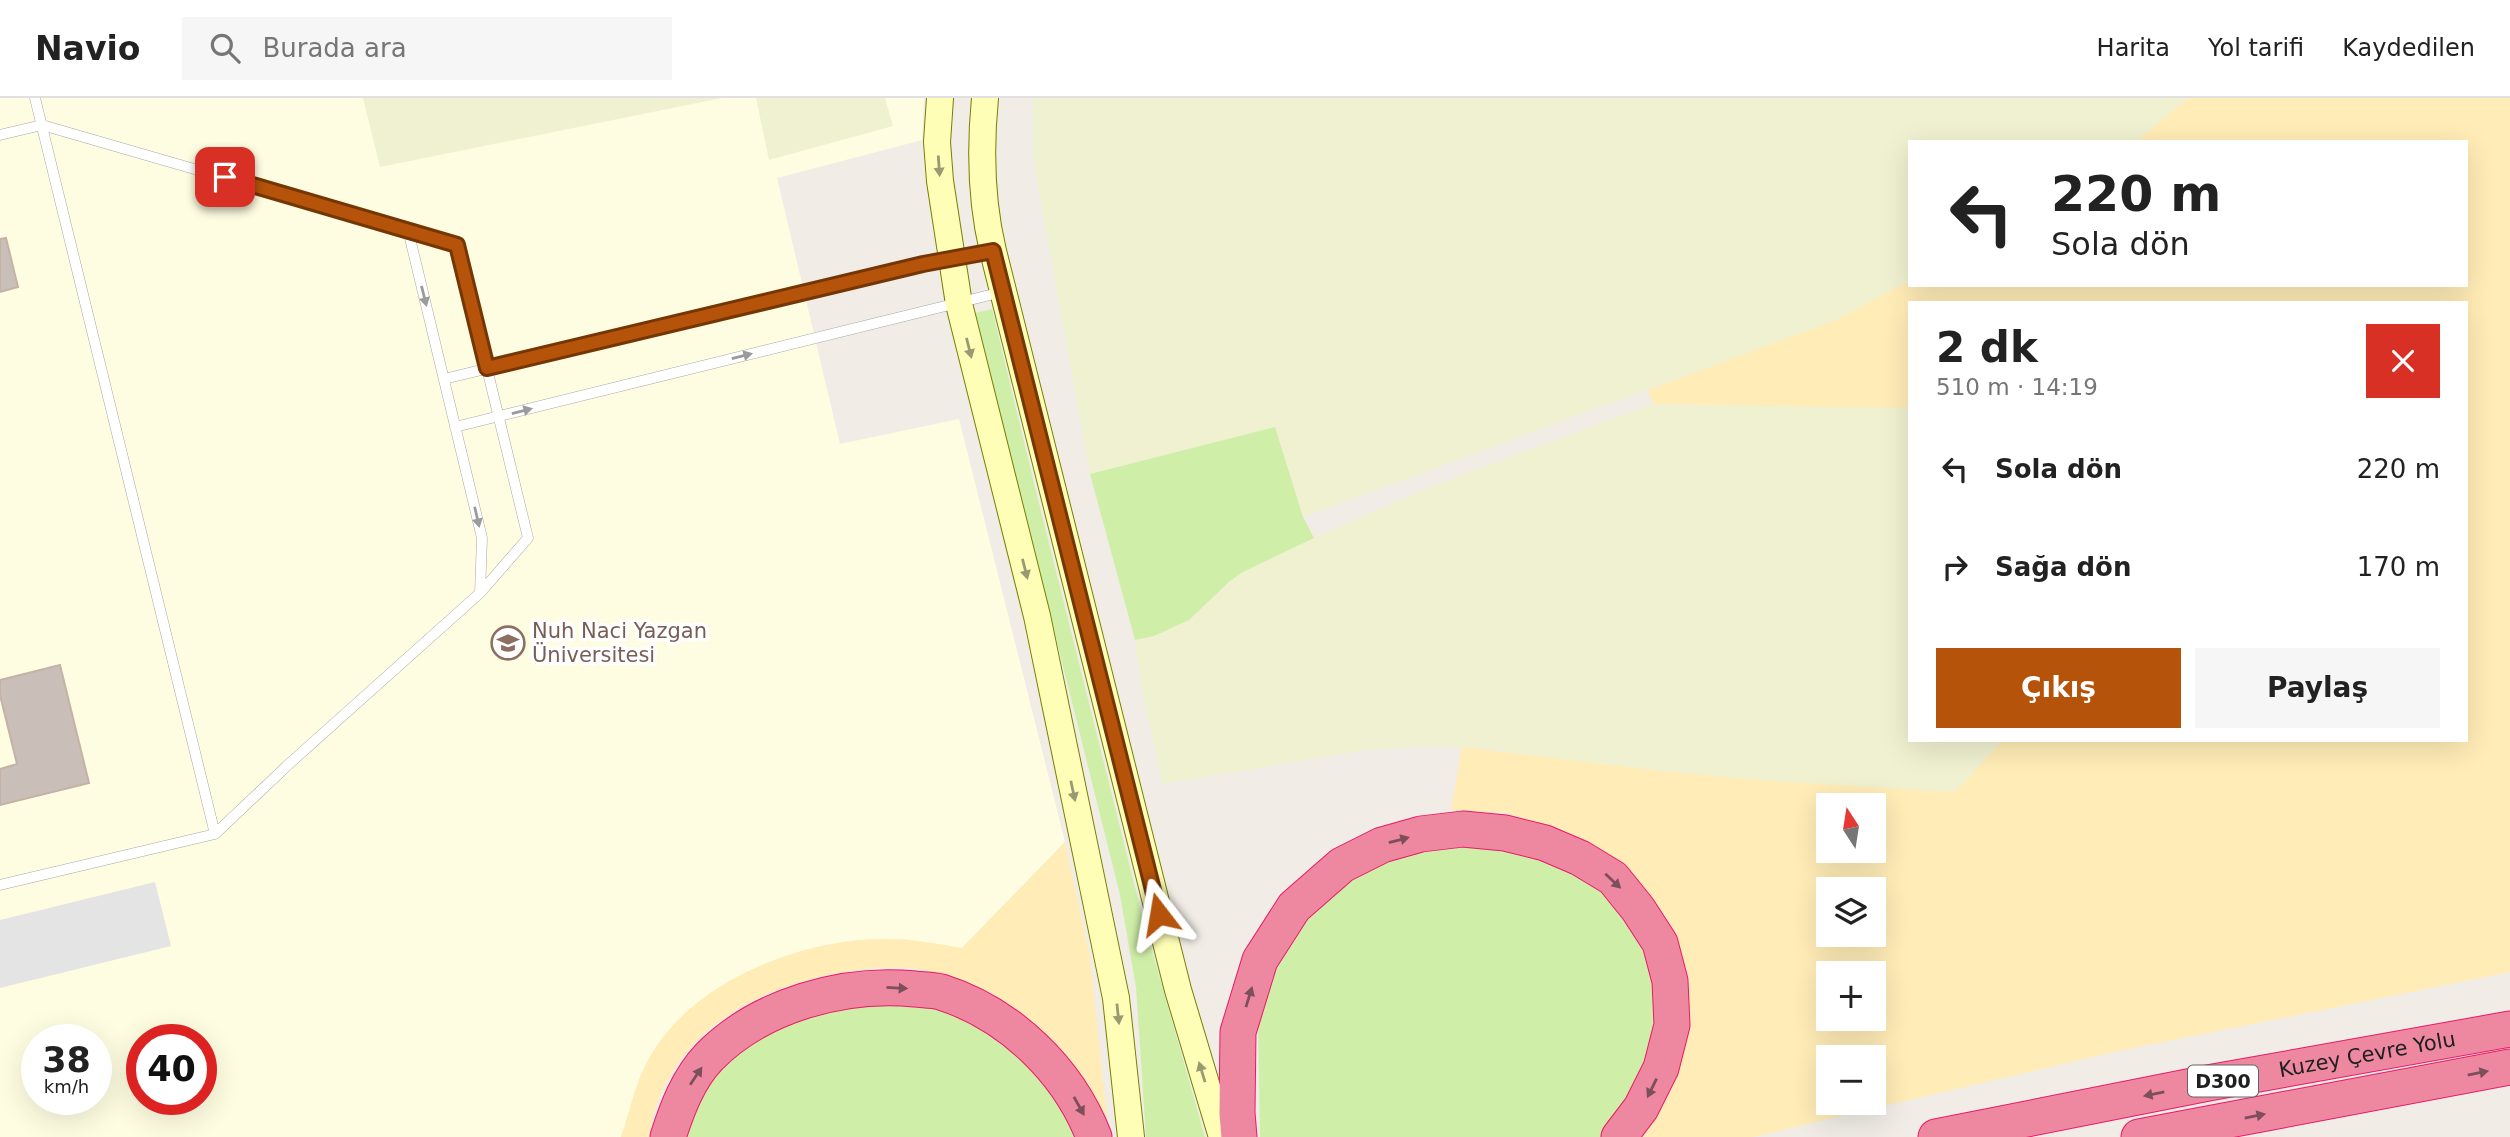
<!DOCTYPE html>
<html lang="tr">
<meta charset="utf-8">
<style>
body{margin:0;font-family:"DejaVu Sans",sans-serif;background:#f6f6f6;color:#222;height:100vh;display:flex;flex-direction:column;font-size:26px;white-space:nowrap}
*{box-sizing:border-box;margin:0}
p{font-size:23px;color:#767676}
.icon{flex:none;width:38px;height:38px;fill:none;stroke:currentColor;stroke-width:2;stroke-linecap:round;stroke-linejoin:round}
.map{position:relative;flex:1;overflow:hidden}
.panel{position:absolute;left:1908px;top:203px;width:560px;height:441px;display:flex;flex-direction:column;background:#fff;border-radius:0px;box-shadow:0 7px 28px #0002}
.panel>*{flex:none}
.hud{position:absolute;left:1908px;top:42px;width:560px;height:147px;border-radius:0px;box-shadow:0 7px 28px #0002;background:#fff;color:#222;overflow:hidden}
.needle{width:46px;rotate:348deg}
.buttons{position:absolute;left:1816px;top:695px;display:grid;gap:14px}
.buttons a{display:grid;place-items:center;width:70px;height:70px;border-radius:0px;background:#fff;box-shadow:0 7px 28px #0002;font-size:35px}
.speed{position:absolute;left:21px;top:926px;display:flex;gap:14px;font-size:35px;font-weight:700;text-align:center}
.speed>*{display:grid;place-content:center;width:91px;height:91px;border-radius:50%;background:#fff;box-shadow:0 7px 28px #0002;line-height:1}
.speed small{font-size:18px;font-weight:400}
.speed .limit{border:10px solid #d22;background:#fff;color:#111}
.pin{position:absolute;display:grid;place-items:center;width:60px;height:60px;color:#fff;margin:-30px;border-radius:14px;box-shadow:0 4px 10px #0006}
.me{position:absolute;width:77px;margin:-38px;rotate:346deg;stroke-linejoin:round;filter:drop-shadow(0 0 5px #0008)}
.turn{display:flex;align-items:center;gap:24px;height:147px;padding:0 28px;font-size:32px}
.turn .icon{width:91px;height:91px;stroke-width:2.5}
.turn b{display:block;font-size:49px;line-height:60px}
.round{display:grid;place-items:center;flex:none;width:74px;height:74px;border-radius:0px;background:#f6f6f6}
.overview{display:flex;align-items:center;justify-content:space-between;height:119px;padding:0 28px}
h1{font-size:42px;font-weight:600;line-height:52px}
.button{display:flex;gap:14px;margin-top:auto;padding:14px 28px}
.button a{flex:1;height:80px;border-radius:0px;background:#b45309;color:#fff;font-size:28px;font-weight:600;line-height:80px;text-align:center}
.button a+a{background:#f6f6f6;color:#222}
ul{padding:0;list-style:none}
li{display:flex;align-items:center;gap:21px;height:98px;padding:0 28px}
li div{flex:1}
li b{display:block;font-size:26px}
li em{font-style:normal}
header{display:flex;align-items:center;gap:42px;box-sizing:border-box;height:98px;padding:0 35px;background:#fff;border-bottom:2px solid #e0e0e0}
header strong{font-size:33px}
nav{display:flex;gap:38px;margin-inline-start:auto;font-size:24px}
.search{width:490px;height:63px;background:#f6f6f6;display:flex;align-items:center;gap:18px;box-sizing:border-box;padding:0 24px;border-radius:0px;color:#767676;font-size:26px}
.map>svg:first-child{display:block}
.education{fill:#fffde1;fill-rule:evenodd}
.farmland{fill:#f0f1d0}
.grass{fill:#cfefa8}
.sand{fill:#ffecb6;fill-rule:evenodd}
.parking{fill:#e4e4e4}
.building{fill:#cabfb8;stroke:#c4b2a7;stroke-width:2}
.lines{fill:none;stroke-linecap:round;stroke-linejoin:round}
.lane-casing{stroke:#a7a7a7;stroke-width:11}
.secondary-casing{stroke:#777e00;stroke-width:28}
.highway-casing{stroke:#e9196b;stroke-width:37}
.lane{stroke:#fff;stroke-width:10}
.secondary{stroke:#fefeb6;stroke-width:26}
.highway{stroke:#ee88a0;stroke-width:35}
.oneway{fill:#9a9a72}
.oneway2{fill:#9b9b9b}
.oneway3{fill:#7d4f5a}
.route-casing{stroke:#753606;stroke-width:18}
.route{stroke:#b45309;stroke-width:12}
.labels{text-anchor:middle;stroke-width:7;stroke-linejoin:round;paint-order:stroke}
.shield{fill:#fff;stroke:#636363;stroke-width:2}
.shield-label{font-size:19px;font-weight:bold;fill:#202020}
.education-label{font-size:21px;fill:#785e54;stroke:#fff;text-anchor:start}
.street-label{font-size:21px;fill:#202020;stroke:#fff}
</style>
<header>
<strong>Navio</strong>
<div class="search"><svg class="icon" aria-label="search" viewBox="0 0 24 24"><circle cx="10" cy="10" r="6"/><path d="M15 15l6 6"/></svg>Burada ara</div>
<nav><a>Harita</a><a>Yol tarifi</a><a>Kaydedilen</a></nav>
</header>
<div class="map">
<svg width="2510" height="1039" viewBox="0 0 2510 1039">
<rect width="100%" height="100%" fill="#f1ede6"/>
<!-- education -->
<path class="education" d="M0 0H924L922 42 777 80 840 346 959 321 1065 744 962 850 903 841 857 842 806 852 779 861 728 884 686 914 656 950 645 969 621 1039H0ZM37 942H96V1001H37ZM142 942H201V1001H142Z"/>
<!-- farmland -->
<path class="farmland" d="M363 0H722L380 69Z
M756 0H885L893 28 769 62Z
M1033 0H2188L2136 44H1909V183L1836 222 1303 419 1275 329 1090 376 1037 83 1033 52Z
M1653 306 1909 310V642H2002L1973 676 1954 694 1759 682 1562 662 1496 652 1430 648 1366 652 1163 686 1142 594 1135 542 1154 538 1189 522 1230 483 1243 474 1314 440 1425 391Z"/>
<!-- grass -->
<path class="grass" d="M992 211 1035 389 1142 817 1205 1039H1146L1136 889 1120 797 975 215Z
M1275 329 1303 419 1314 440 1243 474 1230 483 1189 522 1154 538 1135 542 1090 376Z
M1474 741 1599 779 1650 848 1658 953 1605 1039H1260L1258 929 1261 909 1274 870 1311 813 1369 764Z
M843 906 923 908 944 913 984 930 1038 968 1081 1039H686L687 1030 711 977 762 935Z"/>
<!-- sand -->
<path class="sand" d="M2188 0H2510V874L2118 953 1753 1039H1638L1659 1010 1650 798 1624 769 1590 746 1571 737 1505 715 1451 712 1462 649 1663 673 1759 682 1954 694 1973 676 2002 642H2466V205H1909V310L1653 306 1648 292 1836 222 1909 183V187H2466V44H2136ZM1829 707H1874V752H1829ZM1829 791H1874V836H1829ZM1829 875H1874V920H1829ZM1829 959H1874V1004H1829Z
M1065 744 1090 859 1108 1029C1069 991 1029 953 989 916 978 905 964 886 950 880 920 867 882 868 851 873 756 887 665 936 649 1039H621C629 1016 634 990 645 968 684 887 797 841 883 841 910 841 935 845 962 850Z"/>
<!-- parking -->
<path class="parking" d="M155 784 171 848 0 890V822Z"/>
<!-- building -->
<path class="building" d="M6 140 18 189 0 194V141Z
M60 567 89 685 0 707V671L17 666 0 597V582Z"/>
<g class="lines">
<defs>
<path id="lane" d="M35 0 215 736
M0 37 42 27 457 147 528 440 480 495 290 665 215 736 0 787
M408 132 482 440 480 495
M444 281 923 165 992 153
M455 329 1002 194"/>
<path id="secondary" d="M940 0 937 44 940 83 959 206 1037 518 1116 900 1131 1039
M985 0C980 51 981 103 993 153L1178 892 1222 1039"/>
<g id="highway">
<path d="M668 1039C677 1011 688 981 709 959 760 907 843 884 915 891 923 892 933 892 941 894 1010 916 1068 972 1094 1039"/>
<path d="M1239 1039 1237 1015 1238 934 1260 862 1294 809 1342 767 1382 747 1421 736 1463 731 1505 735 1545 745 1580 760 1613 780 1638 811 1660 845 1670 883 1672 927 1661 970 1641 1010 1619 1039"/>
<path id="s1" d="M1936 1039 2208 985 2510 931"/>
<path d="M2139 1039 2510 969"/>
</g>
</defs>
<!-- lane casing -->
<use href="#lane" class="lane-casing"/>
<!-- secondary casing -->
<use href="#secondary" class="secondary-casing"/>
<!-- highway casing -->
<use href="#highway" class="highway-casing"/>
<!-- lane -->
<use href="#lane" class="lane"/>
<!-- secondary -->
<use href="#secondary" class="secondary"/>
<!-- highway -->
<use href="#highway" class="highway"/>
</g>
<!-- one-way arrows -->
<defs><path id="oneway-solid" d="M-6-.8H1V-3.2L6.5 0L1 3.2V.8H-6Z" transform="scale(1.75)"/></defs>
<g class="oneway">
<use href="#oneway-solid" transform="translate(939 68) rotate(86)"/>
<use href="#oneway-solid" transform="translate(969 250) rotate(76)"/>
<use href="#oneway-solid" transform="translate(1025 471) rotate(76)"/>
<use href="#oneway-solid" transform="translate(1073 693) rotate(78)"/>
<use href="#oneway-solid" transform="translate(1118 916) rotate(84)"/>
<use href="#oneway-solid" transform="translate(1202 974) rotate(-107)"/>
</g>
<g class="oneway2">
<use href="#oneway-solid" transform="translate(424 198) rotate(76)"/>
<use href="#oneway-solid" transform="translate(742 258) rotate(-14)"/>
<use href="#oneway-solid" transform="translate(522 313) rotate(-14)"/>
<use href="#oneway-solid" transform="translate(477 419) rotate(77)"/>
</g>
<g class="oneway3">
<use href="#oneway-solid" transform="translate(1399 742) rotate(-15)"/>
<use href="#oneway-solid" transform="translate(1613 783) rotate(43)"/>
<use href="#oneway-solid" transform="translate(897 890) rotate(3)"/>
<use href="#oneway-solid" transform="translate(1249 899) rotate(-73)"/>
<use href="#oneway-solid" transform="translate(2478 975) rotate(-11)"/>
<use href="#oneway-solid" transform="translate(696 978) rotate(-56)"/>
<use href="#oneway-solid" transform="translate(1652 990) rotate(116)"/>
<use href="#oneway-solid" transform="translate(2154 996) rotate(169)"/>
<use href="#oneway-solid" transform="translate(1079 1008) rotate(61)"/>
<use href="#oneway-solid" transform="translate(2255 1018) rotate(-11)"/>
</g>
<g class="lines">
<defs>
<path id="route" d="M225 79 457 147 487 270 923 166 993 153 1159 816"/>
</defs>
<!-- route casing -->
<use href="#route" class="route-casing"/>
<!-- route -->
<use href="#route" class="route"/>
</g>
<!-- icons -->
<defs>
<symbol id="university-ring" viewBox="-11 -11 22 22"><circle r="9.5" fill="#fff" stroke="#8d6e63" stroke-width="1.5"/><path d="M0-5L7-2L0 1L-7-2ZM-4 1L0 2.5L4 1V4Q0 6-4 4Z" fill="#8d6e63"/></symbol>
</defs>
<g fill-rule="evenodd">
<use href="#university-ring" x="489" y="526" width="38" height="38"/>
</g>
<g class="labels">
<!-- shield labels -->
<rect class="shield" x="2188" y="967.5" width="70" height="31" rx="5"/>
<g class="shield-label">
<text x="2223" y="990">D300</text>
</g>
<!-- education labels -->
<g class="education-label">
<text x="532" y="540">Nuh Naci Yazgan<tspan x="532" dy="24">Üniversitesi</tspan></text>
</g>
<!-- street labels -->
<g class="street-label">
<text dy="7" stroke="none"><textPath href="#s1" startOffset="439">Kuzey Çevre Yolu</textPath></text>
</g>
</g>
</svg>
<div class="buttons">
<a><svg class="needle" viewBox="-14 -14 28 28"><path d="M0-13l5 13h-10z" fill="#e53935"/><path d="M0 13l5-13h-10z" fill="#767676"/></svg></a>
<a><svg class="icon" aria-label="layers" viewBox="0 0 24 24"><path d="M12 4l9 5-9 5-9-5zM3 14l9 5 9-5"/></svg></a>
<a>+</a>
<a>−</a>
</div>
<div class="speed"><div>38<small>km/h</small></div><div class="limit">40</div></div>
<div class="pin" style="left:225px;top:79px;background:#d93025"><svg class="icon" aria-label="arrive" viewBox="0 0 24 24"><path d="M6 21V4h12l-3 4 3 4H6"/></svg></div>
<svg class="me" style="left:1159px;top:816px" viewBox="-20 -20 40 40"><path d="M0-17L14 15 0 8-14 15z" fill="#b45309" stroke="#fff" stroke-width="4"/></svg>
<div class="hud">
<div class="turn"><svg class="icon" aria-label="left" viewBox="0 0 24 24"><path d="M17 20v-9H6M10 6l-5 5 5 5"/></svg><div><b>220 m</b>Sola dön</div></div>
</div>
<section class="panel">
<div class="overview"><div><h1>2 dk</h1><p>510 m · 14:19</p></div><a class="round" style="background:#d93025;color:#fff"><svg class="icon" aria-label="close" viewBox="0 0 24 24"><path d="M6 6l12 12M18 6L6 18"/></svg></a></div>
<ul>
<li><svg class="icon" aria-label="left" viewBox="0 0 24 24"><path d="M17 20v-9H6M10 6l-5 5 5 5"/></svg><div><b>Sola dön</b></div><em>220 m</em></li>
<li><svg class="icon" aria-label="right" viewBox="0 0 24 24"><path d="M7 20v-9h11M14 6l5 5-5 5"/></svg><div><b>Sağa dön</b></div><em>170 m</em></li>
</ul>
<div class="button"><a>Çıkış</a><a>Paylaş</a></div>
</section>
</div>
